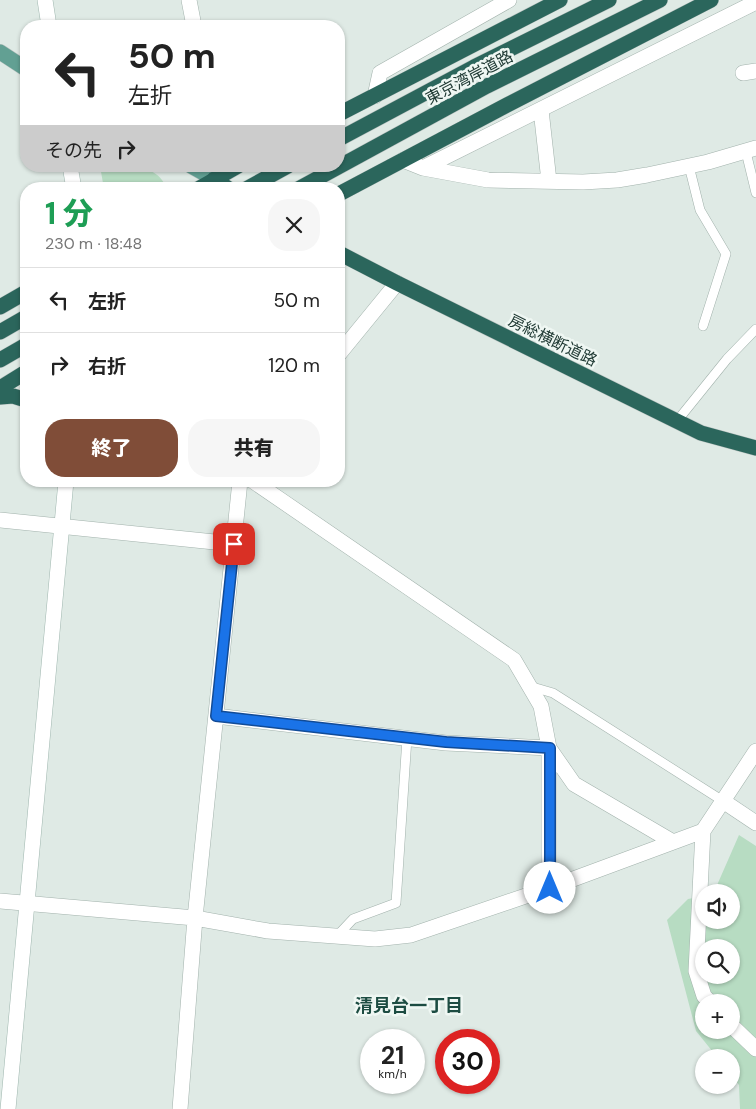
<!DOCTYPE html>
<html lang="ja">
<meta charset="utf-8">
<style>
body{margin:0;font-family:"DM Sans","Noto Sans JP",sans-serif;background:#f6f6f6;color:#222;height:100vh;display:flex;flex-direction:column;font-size:19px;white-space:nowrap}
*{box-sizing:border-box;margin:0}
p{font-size:16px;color:#767676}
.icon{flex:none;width:28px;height:28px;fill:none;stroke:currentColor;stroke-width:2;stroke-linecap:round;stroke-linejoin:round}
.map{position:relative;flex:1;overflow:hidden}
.side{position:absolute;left:20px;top:182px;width:325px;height:305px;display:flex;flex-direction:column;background:#fff;border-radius:20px;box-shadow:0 1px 4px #0004}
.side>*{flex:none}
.top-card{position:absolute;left:20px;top:20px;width:325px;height:152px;border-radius:20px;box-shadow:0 1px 4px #0004;background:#fff;color:#222;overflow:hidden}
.buttons{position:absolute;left:695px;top:884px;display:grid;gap:10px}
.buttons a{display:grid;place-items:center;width:45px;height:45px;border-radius:50%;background:#fff;box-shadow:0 1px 4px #0004;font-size:25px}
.speed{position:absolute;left:360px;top:1029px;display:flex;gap:10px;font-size:25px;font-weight:700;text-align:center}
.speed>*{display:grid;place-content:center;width:65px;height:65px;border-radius:50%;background:#fff;box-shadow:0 1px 4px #0004;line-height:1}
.speed small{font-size:12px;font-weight:400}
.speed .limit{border:8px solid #d22;background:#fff;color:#111}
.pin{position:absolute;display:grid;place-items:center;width:42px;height:42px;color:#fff;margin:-21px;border-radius:10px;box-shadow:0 2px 8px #0006}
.me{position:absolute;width:55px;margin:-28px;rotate:0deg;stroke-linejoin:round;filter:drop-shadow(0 0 4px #0008)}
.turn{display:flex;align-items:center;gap:18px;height:105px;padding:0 25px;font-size:22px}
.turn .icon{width:65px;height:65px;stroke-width:2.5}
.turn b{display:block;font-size:35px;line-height:42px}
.then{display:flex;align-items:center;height:48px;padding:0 25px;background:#0003;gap:10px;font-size:19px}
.round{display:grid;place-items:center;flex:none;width:52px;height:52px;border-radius:20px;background:#f6f6f6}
.headline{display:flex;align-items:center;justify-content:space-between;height:85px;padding:0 25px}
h1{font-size:30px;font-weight:800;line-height:38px;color:#1e9e55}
.button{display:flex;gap:10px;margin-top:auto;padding:10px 25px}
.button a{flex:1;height:58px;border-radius:20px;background:#804d38;color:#fff;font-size:20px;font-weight:800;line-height:58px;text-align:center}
.button a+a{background:#f6f6f6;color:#222}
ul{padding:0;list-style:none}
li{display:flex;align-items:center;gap:15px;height:65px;padding:0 25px;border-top:1px solid #e0e0e0}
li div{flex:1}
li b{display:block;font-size:19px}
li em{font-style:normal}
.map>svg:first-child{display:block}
.green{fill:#b7dcc2;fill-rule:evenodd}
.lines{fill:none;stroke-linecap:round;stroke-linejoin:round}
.lane-casing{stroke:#a2b2ac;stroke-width:10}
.street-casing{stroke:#a2b2ac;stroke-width:16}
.secondary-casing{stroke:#9eb6ae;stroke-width:16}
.primary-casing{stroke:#bcc4c2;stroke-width:16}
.highway-casing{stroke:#bcc4c2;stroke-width:16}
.lane{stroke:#fff;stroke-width:9}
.street{stroke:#fff;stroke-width:15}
.secondary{stroke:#fff;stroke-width:15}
.primary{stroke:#62a093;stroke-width:15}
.highway{stroke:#2b665c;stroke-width:15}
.route-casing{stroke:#114b97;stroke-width:12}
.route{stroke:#1a73e8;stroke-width:9}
.labels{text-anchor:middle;stroke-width:5;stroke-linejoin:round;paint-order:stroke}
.street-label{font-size:16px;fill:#203a34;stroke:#eff7f3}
.neighbourhood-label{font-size:18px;font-weight:bold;fill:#1c4c42;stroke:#eff7f3}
</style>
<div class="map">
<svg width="756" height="1109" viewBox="0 0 756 1109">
<rect width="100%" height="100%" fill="#dfeae5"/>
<!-- green -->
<path class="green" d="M100 166C120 166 153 163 164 183L157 189H104Z
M739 835 756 846V1109H740L739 1085 731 1075V1058L717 1057 696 1031 667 920 688 899 704 896V920H731V892H714ZM704 948H731V975H704ZM704 1002H731V1030H704Z"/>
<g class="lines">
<defs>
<path id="lane" d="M746 152 756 193
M689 166 700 210 726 254 703 326
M677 421 727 359 756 329
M529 686 553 693 723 801
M337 936 353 919 396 903 407 738"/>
<path id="street" d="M189 0 194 26
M743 73 756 71
M375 96 380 73 509 0
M541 110 549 181
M403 160 423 168 756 2
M423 168 488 180 583 182 617 180 647 175 708 162 756 148
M339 354 397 283
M253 481 514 660 541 706 549 748V888
M0 520 234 544
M216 716 446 743 549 748 574 784 673 842
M723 801 756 823
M0 901 195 918 268 931 375 939 411 935 549 888 703 831
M710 1002 704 996 696 971 703 831 756 751
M731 1025 756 1049
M180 1109 195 918 240 481"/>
<path id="secondary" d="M45 0 49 26
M70 166 74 189
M8 1109 66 481"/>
<path id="primary" d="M0 52 26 69
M191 166 214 179"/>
<path id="highway" d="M339 114 560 0
M339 139 474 67 609 0
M214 179 229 189
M198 189 238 166
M246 189 288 166
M298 189 487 86 660 0
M339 194 507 105 711 0
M339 253 397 283 701 433 756 448
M0 307 26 292
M0 332 26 317
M0 360 26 345
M0 388 26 372
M0 397 13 396 26 400"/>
</defs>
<!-- lane casing -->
<use href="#lane" class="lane-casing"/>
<!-- street casing -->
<use href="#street" class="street-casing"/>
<!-- secondary casing -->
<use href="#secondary" class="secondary-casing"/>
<!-- primary casing -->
<use href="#primary" class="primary-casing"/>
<!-- highway casing -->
<use href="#highway" class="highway-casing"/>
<!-- lane -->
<use href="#lane" class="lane"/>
<!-- street -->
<use href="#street" class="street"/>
<!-- secondary -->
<use href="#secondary" class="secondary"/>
<!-- primary -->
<use href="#primary" class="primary"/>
<!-- highway -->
<use href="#highway" class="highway"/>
</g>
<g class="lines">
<defs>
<path id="route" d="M234 544 216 716 446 742 550 748V888"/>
</defs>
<!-- route casing -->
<use href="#route" class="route-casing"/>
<!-- route -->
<use href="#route" class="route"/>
</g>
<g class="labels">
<!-- street labels -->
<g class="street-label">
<text transform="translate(469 77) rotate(-28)" y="6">東京湾岸道路</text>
<text transform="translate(553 340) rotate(26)" y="6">房総横断道路</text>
</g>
<!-- neighbourhood labels -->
<g class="neighbourhood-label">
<text x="409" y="1012">清見台一丁目</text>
</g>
</g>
</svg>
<div class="buttons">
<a><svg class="icon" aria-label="sound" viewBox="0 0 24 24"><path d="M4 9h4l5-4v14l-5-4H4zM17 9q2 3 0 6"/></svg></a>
<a><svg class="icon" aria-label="search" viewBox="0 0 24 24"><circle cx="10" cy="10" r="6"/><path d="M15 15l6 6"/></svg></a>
<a>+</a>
<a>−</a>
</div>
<div class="speed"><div>21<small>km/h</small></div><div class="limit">30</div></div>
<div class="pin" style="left:234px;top:544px;background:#d93025"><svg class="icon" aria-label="arrive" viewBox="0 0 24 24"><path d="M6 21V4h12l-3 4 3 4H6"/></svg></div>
<svg class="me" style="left:550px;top:888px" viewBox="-20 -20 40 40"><circle r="19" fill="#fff"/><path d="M0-13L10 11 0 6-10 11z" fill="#1a73e8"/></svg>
<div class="top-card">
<div class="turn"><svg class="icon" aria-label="left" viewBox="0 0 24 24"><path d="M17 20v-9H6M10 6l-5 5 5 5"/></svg><div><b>50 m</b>左折</div></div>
<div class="then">その先<svg class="icon" aria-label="right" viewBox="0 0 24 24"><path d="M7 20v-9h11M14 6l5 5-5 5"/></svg></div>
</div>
<section class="side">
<div class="headline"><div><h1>1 分</h1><p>230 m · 18:48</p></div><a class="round"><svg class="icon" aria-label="close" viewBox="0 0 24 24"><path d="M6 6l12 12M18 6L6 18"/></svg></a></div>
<ul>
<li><svg class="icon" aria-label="left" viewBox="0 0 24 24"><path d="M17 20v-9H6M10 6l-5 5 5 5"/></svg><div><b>左折</b></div><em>50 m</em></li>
<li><svg class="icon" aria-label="right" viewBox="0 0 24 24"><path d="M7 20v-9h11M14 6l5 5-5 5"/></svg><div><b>右折</b></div><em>120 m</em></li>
</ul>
<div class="button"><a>終了</a><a>共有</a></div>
</section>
</div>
